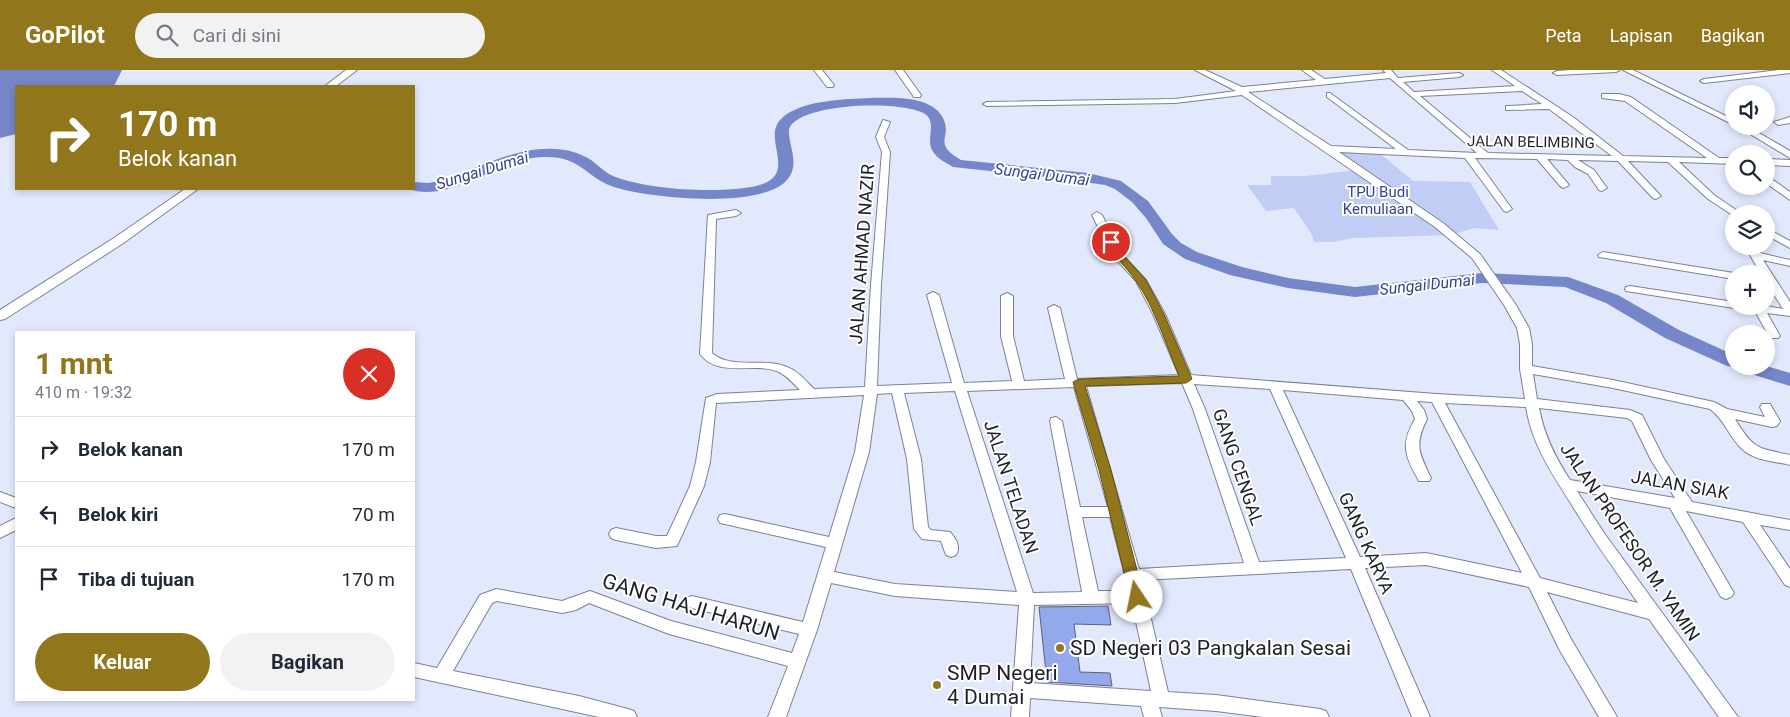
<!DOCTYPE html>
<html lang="id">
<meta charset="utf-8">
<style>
body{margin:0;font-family:Roboto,sans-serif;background:#f2f2f3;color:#1f2937;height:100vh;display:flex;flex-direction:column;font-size:19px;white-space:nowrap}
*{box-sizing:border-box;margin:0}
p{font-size:16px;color:#747a83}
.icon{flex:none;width:28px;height:28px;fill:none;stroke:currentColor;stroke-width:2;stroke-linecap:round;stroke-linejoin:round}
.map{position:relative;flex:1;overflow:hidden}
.drawer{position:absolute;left:15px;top:261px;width:400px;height:370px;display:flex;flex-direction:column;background:#fff;border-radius:0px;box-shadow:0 2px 8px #0003}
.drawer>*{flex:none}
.top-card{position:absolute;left:15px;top:15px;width:400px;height:105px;border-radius:0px;box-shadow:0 2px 8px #0003;background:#91761c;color:#fff;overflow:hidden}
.controls{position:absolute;left:1725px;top:15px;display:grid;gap:10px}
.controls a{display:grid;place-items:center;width:50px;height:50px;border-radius:50%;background:#fff;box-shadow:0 2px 8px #0003;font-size:25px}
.pin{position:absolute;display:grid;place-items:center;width:42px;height:42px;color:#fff;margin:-21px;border:2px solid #fff;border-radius:50%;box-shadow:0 1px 5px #0007}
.me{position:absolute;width:55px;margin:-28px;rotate:349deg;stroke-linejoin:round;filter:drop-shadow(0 0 4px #0008)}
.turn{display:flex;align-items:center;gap:18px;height:105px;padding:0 20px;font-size:22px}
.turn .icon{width:65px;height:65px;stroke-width:2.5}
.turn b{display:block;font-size:35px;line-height:42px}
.round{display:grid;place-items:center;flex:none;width:52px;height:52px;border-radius:26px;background:#f2f2f3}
.headline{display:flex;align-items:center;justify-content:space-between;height:85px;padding:0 20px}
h1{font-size:30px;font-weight:700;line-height:38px;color:#91761c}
.primary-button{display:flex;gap:10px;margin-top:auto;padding:10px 20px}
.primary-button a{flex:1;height:58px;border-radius:30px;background:#91761c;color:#fff;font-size:20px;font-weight:700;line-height:58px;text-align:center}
.primary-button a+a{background:#f2f2f3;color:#1f2937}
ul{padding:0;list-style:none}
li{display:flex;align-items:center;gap:15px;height:65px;padding:0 20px;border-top:1px solid #e0e1e3}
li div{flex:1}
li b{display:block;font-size:19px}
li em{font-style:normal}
header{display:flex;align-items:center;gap:30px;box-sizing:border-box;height:70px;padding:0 25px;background:#91761c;color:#fff}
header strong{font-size:24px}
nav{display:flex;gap:28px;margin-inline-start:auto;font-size:18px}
.search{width:350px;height:45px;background:#f2f2f3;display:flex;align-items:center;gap:12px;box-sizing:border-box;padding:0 18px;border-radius:28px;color:#747a83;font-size:19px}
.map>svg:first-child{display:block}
.green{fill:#c1cdf4}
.water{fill:#7587c9}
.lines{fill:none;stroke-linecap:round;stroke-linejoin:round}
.river{fill:#7587c9;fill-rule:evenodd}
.building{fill:#94a8ec;stroke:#5c6172}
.minor-casing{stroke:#7c8294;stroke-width:2}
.major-casing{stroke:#7c8294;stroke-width:2}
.minor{fill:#fff;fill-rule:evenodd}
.major{fill:#fff;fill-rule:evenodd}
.route{fill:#91761c;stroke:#5e4d12}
.poi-dot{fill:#91761c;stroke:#fff;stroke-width:2}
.labels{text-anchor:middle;stroke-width:4;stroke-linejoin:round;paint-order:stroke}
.far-street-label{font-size:15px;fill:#1e2027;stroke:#fff}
.far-park-label{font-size:15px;fill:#344392;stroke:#fff}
.far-water-label{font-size:16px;font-style:italic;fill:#354393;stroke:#fff}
.street-label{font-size:18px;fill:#1e2027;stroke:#fff}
.near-street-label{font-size:21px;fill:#1e2027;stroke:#fff}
.near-poi-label{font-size:21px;fill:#1e2027;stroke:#fff;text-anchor:start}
</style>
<header>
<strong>GoPilot</strong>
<div class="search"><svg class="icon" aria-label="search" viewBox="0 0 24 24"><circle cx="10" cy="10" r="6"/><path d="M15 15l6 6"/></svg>Cari di sini</div>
<nav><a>Peta</a><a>Lapisan</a><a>Bagikan</a></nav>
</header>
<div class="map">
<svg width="1790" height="647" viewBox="0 0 1790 647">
<rect width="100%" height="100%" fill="#e2e9fd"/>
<!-- green -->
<path class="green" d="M1331 81H1377L1413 111 1470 112 1499 160 1474 158 1451 165 1352 168 1335 172H1314L1311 163 1294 138 1266 141 1247 115H1271V106H1306L1357 100Z"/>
<!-- water -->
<path class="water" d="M0 0H122L114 16H16V64L0 68Z"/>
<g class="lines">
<!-- river -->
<path class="river" d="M871 28C892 28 931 25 943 48 953 68 931 73 961 90L1088 103 1121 111 1148 131 1172 164 1181 173 1197 182 1242 197 1288 208 1355 217 1482 203 1568 207 1618 225 1679 260 1734 285V296H1766L1790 303V316L1738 300 1736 297 1727 296 1665 268 1606 233 1565 217 1482 213 1355 227 1288 218 1230 205 1185 189 1163 174 1146 148 1132 132 1115 119 1105 115 1057 108 953 97C945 92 937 89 932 80 926 69 937 52 925 44 904 30 799 32 789 59 788 74 798 89 791 104 774 142 647 128 614 117 583 106 582 86 543 87 499 88 452 134 408 119H414V112L428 113 440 111C479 99 515 76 556 79 570 80 584 84 595 93 601 98 606 103 613 106 647 120 720 124 756 116 800 106 762 70 780 50 798 30 845 29 871 28Z"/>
</g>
<!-- building -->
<path class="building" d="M1108 536 1111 555 1074 554 1080 602 1110 603 1112 616 1047 612 1039 537Z"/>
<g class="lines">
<defs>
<path id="minor" d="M814 0H822L834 15 833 17H827Z
M895 0H903L921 25 920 27H914Z
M1195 0H1205L1242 17 1316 10 1302 0H1311L1325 9 1386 3 1383 0H1391L1398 8 1459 3 1463 5 1459 7 1403 12 1414 22 1515 16 1492 0H1501L1573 47 1623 86 1707 88 1625 31 1602 28V24H1619L1631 27 1719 88H1734V94L1679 92 1714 125 1742 144H1734V146L1708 129 1668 92 1628 91 1659 124 1661 126 1656 129 1653 128 1618 91 1578 90 1594 100 1607 118 1602 121 1599 120 1588 104 1575 97 1568 90 1547 89 1569 115 1564 118 1561 117 1537 89 1475 88 1512 139 1507 142 1504 141 1465 88 1339 82 1443 153 1480 184 1516 235 1529 258 1532 274V296L1613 310 1714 332 1727 339 1765 347 1760 337 1762 334H1770L1780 351 1777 356 1772 357 1735 349C1753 379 1757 378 1790 385V395C1774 391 1755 391 1742 379 1729 367 1725 350 1710 339L1613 318 1533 304 1537 329 1630 340 1642 345 1664 389 1692 432 1790 450V460L1760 455 1790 499V517L1785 515 1743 452 1686 441 1734 523 1731 527 1726 529 1721 527 1670 438 1577 421 1604 463 1738 647H1719L1649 549 1547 522 1571 569 1617 647H1599L1559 579 1529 517 1426 495 1365 498 1430 647H1412L1351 499 1142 510 1168 622 1216 625 1320 639 1326 641 1329 647H1263L1216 641 1159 637 1162 647H1144L1141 636 1030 628 1029 647H1011L1019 535 895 526 831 513 817 560 786 647H768L788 596 669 564 589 533 576 540 562 543 497 531 492 533 453 601 579 626 628 639 634 641 637 647H599L414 607V593L437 598 480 525 496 519 562 531 590 521 671 551 792 583 799 564 692 538 686 536 684 532 686 528 692 526 803 552 826 477 725 454 720 453 718 449 720 445 725 444 829 467 855 382 864 325 716 333 710 392 704 416 677 476 656 478 616 470 611 468 609 464 611 460 616 458 656 466H667L690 416 696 392 706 328 717 324 800 320C794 314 787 306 779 302 755 291 719 309 700 284L708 145 736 140 741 143 736 146 716 149 712 283C731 300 765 287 787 297 798 301 806 311 814 319L865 317 871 215 882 82 876 67 883 50 890 52 884 67 890 82 881 215 877 316 952 313 927 225 933 222 939 225 964 313 1012 311 1001 266V226L1007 223 1013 226V266L1024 311 1065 309 1048 238 1054 235 1060 238 1077 309 1179 305 1153 244 1136 211 1112 185 1092 145 1097 142 1102 145 1122 184 1146 210 1165 244 1191 305 1436 324 1525 329 1520 299V274L1517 258 1504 235 1472 188 1435 157 1242 25 1175 33 987 36 983 34 987 32 1175 29 1236 21ZM1390 8 1477 83 1408 80 1330 23H1327V27L1396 79 1331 76 1248 22ZM1522 21 1542 34 1509 36H1506V40L1549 39 1612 86 1488 83 1420 26ZM1182 313 1193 339 1244 493 1139 499 1086 316ZM1194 314 1270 319 1346 488 1259 492 1205 339ZM1074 317 1108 437H1080L1062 351 1056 347 1051 348 1050 351 1082 522 1033 523 967 321ZM1283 320 1403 330 1412 341 1415 349C1400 374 1405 387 1419 411H1429L1431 408C1419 383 1414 375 1427 349L1424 340 1417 331 1432 332 1522 503 1426 483 1360 487ZM955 321 1017 522 895 514 834 502 869 382 877 324 892 323 907 389 914 459 922 469 941 471 946 485 951 487 956 485C961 476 956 469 950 462L931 460 928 457 921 389 904 323ZM1445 333 1526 337C1532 374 1551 402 1570 432 1591 467 1615 500 1638 533L1540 508ZM1539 338 1627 348 1632 351 1651 390 1675 428 1570 410C1555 387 1544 365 1539 338ZM1082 447H1110L1129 521H1098ZM1132 533 1151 621 1030 613 1034 535Z
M1571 0H1620L1616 2 1557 5 1553 3 1557 1Z
M1623 0H1633L1734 50V55Z
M1779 0H1790V3L1704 13 1700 11 1704 9Z
M1790 47V53L1778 55 1774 52Z
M1737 56H1747L1790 81V88Z
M1766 89 1790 90V96L1766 95Z
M1766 105 1790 122V130L1766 113Z
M1766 158 1790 171V178L1766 165Z
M1748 176H1758L1760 183 1790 190V196L1763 190 1790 232V246L1767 243 1780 266 1778 268H1770L1755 241 1741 238 1740 236H1766L1783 239 1766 212V204H1761L1750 185Z
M1603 182 1734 203 1738 204H1734V209L1599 187 1598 185Z
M1630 216 1734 232V236H1739L1734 238 1626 221 1625 219 1626 217Z
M0 422 16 428V438L0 432Z
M16 448V460L0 468V456Z"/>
<path id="major" d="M346 0H357L336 16H325Z
M185 119H198L122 174 5 249 0 250V240L114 168Z"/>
</defs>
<!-- minor casing -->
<use href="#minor" class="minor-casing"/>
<!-- major casing -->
<use href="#major" class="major-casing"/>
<!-- minor -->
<use href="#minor" class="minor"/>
<!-- major -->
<use href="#major" class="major"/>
</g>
<!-- route -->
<path class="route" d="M1111 169 1114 170 1122 184 1146 210 1164 244 1192 309 1186 313 1085 316 1111 400 1144 527 1142 531 1137 533 1132 531 1130 527 1099 400 1073 312 1079 309 1179 306C1167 277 1154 236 1136 211 1126 196 1115 189 1106 172Z"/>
<!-- markers -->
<g class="poi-dot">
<circle cx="1060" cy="578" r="5"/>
<circle cx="937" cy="615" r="5"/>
</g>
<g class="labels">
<!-- far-street labels -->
<g class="far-street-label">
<text transform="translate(1531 72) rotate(1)" y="5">JALAN BELIMBING</text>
</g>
<!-- far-park labels -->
<g class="far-park-label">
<text x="1378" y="127">TPU Budi<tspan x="1378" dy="17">Kemuliaan</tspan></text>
</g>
<!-- far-water labels -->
<g class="far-water-label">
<text transform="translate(482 100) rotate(-17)" y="6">Sungai Dumai</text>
<text transform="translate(1042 104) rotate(7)" y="6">Sungai Dumai</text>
<text transform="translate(1427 214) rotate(-6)" y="6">Sungai Dumai</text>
</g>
<!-- street labels -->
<g class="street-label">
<text transform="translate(862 184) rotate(-86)" y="6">JALAN AHMAD NAZIR</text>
<text transform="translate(1238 397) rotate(71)" y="6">GANG CENGAL</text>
<text transform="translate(1680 415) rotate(10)" y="6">JALAN SIAK</text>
<text transform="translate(1011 417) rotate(72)" y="6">JALAN TELADAN</text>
<text transform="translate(1630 472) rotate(56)" y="6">JALAN PROFESOR M. YAMIN</text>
<text transform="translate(1366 473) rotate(66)" y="6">GANG KARYA</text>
</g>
<!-- near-street labels -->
<g class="near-street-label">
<text transform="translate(691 537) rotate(17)" y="7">GANG HAJI HARUN</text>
</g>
<!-- near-poi labels -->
<g class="near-poi-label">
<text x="1070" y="585">SD Negeri 03 Pangkalan Sesai</text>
<text x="947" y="610">SMP Negeri<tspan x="947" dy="24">4 Dumai</tspan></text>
</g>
</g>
</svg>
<div class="controls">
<a><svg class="icon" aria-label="sound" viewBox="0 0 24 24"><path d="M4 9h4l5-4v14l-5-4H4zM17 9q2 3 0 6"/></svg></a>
<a><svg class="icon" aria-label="search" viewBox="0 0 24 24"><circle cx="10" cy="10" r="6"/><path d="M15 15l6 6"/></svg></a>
<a><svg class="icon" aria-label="layers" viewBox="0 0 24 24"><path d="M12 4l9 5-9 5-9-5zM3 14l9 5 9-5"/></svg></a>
<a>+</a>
<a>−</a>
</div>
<div class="pin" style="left:1111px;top:172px;background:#d93025"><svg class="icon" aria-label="arrive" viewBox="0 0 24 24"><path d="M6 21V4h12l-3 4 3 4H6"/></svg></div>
<svg class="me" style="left:1137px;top:527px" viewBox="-20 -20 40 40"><circle r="19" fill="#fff"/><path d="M0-13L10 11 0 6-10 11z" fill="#91761c"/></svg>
<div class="top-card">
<div class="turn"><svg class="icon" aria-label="right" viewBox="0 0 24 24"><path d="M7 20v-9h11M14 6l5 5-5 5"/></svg><div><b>170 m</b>Belok kanan</div></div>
</div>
<section class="drawer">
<div class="headline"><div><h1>1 mnt</h1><p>410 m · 19:32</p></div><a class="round" style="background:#d93025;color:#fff"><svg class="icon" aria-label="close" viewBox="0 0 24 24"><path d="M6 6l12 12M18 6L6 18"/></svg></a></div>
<ul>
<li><svg class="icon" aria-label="right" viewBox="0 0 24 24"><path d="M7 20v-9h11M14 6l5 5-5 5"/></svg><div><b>Belok kanan</b></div><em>170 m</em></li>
<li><svg class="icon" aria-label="left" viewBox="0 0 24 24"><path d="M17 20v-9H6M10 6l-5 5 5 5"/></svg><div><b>Belok kiri</b></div><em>70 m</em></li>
<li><svg class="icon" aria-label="arrive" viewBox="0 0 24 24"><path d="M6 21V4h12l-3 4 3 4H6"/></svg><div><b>Tiba di tujuan</b></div><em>170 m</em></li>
</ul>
<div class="primary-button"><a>Keluar</a><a>Bagikan</a></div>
</section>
</div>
